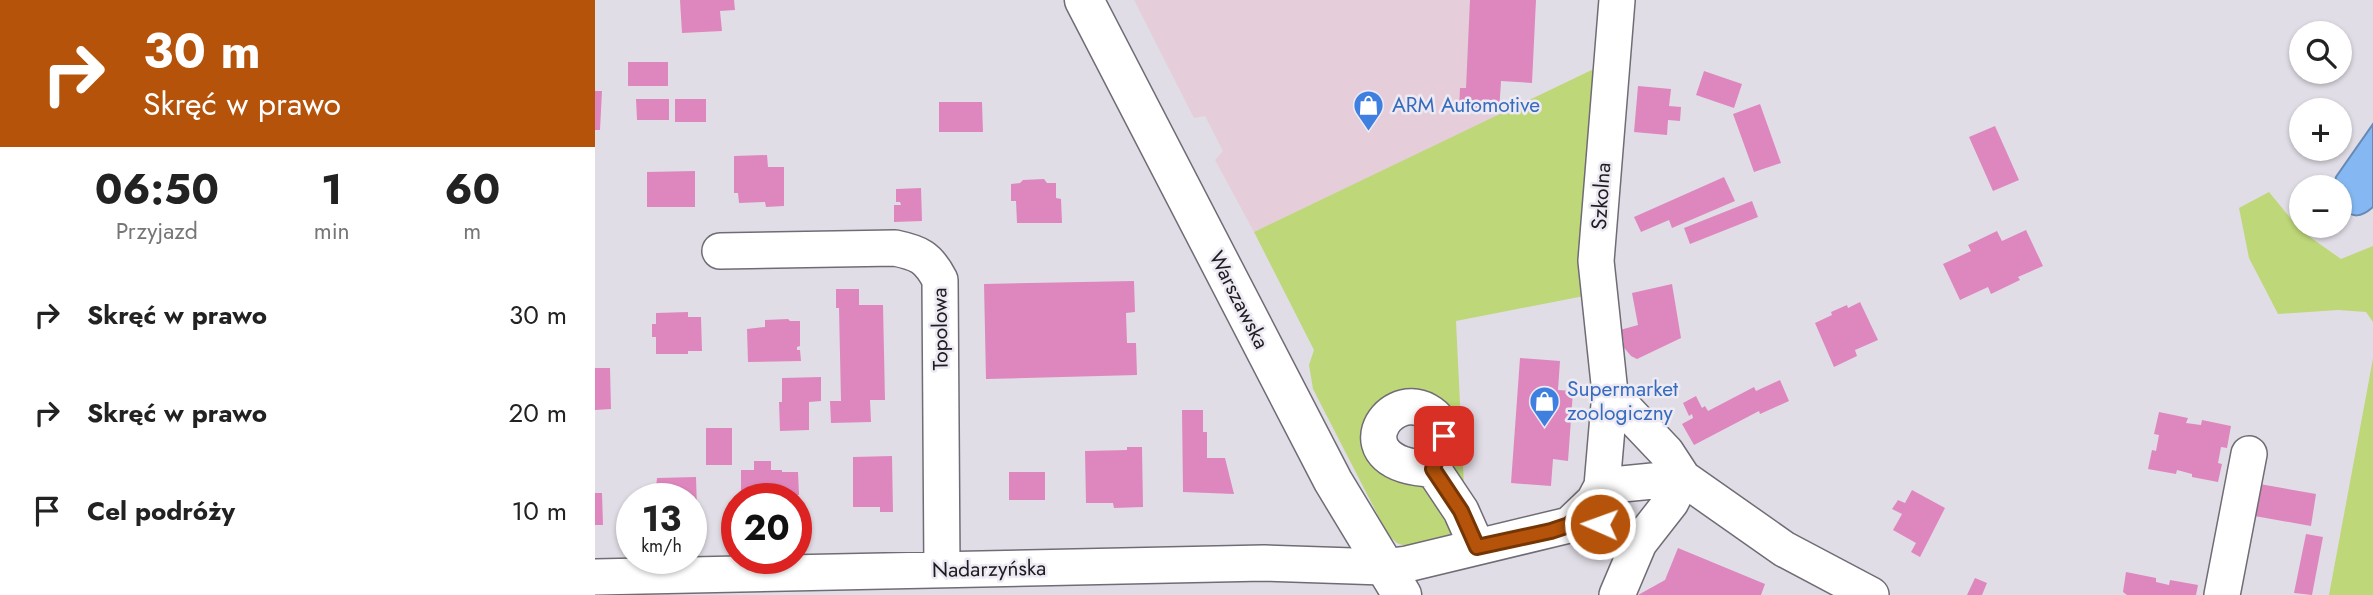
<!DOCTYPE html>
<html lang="pl">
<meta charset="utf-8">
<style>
body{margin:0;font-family:Jost,sans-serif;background:#f2f2f2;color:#222;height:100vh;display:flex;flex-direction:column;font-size:26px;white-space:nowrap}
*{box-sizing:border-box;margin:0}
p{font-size:23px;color:#767676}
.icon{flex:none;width:38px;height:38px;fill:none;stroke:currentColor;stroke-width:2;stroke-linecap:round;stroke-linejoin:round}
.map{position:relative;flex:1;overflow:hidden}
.panel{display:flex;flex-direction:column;background:#fff;width:595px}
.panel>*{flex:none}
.top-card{background:#b45309;color:#fff;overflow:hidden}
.controls{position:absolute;left:1694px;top:21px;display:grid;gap:14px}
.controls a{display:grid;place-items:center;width:63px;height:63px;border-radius:50%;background:#fff;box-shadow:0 2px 5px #0004;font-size:35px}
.speed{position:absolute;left:21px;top:483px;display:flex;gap:14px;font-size:35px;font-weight:700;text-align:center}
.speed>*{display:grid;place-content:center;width:91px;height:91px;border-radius:50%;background:#fff;box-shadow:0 2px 5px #0004;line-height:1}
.speed small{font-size:18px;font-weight:400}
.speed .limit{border:10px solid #d22;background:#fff;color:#111}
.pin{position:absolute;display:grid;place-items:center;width:60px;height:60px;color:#fff;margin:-30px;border-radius:14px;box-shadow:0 4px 10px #0006}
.me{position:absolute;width:77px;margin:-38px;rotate:272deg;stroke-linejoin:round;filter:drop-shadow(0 0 5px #0008)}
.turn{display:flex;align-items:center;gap:24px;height:147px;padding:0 28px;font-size:32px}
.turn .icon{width:91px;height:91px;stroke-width:2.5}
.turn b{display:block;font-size:49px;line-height:60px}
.eta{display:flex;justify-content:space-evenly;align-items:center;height:119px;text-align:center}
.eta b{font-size:42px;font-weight:700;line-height:49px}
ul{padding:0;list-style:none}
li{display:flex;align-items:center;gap:21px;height:98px;padding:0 28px}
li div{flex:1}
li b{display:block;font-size:26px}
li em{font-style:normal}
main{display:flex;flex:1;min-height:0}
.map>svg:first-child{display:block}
.commercial{fill:#e5ced9}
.green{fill:#bed778}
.water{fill:#85b8f3;stroke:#668ab4;stroke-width:2}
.building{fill:#de87be}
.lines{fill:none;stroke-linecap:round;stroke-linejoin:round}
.minor-casing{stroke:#706c75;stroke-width:38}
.major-casing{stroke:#706c75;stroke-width:41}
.minor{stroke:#fff;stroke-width:35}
.major{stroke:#fff;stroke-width:38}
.route-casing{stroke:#753606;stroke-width:18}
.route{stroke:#b45309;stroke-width:12}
.labels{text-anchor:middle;stroke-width:5;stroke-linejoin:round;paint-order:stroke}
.shop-label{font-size:21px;fill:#366cbe;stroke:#eeeaf4;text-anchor:start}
.street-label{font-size:21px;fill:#1f1d21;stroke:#eeeaf4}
</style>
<main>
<section class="panel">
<div class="top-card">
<div class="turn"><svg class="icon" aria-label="right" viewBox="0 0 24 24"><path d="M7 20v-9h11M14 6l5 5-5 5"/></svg><div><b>30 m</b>Skręć w prawo</div></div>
</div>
<div class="eta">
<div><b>06:50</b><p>Przyjazd</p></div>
<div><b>1</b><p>min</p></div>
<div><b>60</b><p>m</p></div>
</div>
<ul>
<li><svg class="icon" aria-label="right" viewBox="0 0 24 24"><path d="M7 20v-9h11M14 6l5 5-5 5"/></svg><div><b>Skręć w prawo</b></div><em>30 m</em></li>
<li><svg class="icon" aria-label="right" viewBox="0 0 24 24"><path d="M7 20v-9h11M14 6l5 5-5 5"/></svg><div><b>Skręć w prawo</b></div><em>20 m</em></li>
<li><svg class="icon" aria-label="arrive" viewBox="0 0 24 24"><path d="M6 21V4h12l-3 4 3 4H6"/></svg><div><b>Cel podróży</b></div><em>10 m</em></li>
</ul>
</section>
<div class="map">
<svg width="1778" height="595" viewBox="0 0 1778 595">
<rect width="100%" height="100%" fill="#e1dde6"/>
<!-- commercial -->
<path class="commercial" d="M539 0H910L904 115 659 232 620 160 628 151 610 116 599 118Z"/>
<!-- green -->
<path class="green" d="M1005 66 989 296 861 321 869 486 854 484 856 440 786 409 825 484 836 489 862 535 812 547 802 543 793 535 718 389 714 365 719 350 659 232Z
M1674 192 1705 230 1746 259 1778 246V322L1771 312 1743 310 1683 314 1654 258 1644 208Z
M1778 358V595H1734L1774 380Z"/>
<!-- water -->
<path class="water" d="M1778 124V207C1766 218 1758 218 1745 208V187H1739L1741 177Z"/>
<!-- building -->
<path class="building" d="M85 0H139L140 10 125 11 127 31 87 33Z
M875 0H941L937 83 906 81 904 112 864 110 865 88H871Z
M33 62H73V86H33Z
M1109 71 1147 84 1139 108 1101 95Z
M1043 86 1076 89 1074 106 1086 107 1085 121 1073 120 1072 135 1039 132Z
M0 91H7L5 130H0Z
M41 99H74V120H42Z
M80 99H111V122H80Z
M344 102H387L388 132H344Z
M1165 104 1186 163 1159 172 1138 114Z
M1400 126 1424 180 1398 191 1374 137Z
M172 155 173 167H189V206L171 207 170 202 144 203 143 193H139V156Z
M100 171V207H52V172Z
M1129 177 1140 201 1077 228 1074 220 1046 232 1039 217Z
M449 179 452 183H461V198L466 199 467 223H422L421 201H416V184L425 183 428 180Z
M326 188 327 221 299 222V205H306L305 202H301V189Z
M1157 201 1163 217 1095 244 1089 228Z
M1431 230 1448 266 1423 277 1425 280 1396 294 1393 287 1365 300 1348 264 1376 251 1373 245 1402 231 1407 241Z
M539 281 540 312 531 313 532 343H541L542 375 391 379 389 284Z
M1077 284 1086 338 1042 359 1036 356 1026 344 1029 342 1025 330 1043 325 1037 293Z
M241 289H264V305H288L290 400H275L276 422 236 423 235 401H246L244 308H241Z
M1265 302 1283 340 1260 350 1262 356 1239 367 1220 323 1237 315 1236 312 1252 305 1253 308Z
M93 312V317H106L107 351H93V354H61V337H57V324H61V313Z
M193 319 195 321H205V346L202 347V350H205L206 361 153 362 152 329 170 327V320Z
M925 358 965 361 963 390 978 391 973 461 958 459 956 486 916 483Z
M0 368H15L16 409 0 410Z
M226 377V401L214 402V430L185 431 184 402H187V378Z
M1185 380 1194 401 1165 414 1164 411 1099 445 1087 424 1098 418 1097 414 1094 416 1088 403 1101 396 1107 408 1110 406 1113 411 1159 387 1161 391Z
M587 410H608V432H612V458H630L639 494 588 492Z
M1564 412 1593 418 1591 423 1606 425 1607 420 1636 426 1632 448 1626 447 1623 463 1627 464 1623 482 1597 477V474L1582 470 1581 474 1553 469 1557 450 1561 451 1564 435 1559 434Z
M111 428H137V465H111Z
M532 447H547L548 507 519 508 518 503H491L490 451 532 450Z
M297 456 298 512H285V507H258V457Z
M159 461H176V470H187V472H203L204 495H187V499H146V470H159Z
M414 472H450V500H414Z
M101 477 102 510H96V499H62L60 496 62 478Z
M1659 483 1721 494 1716 526 1654 515Z
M1317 490 1350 508 1325 557 1316 552 1321 543 1298 530 1307 514 1297 509 1303 500 1310 503Z
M0 493H7L8 525H0Z
M1711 534 1728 537 1717 595 1699 593Z
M1083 548 1170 584 1166 595H1043L1070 580Z
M1531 572 1561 578V582L1574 585 1575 580 1603 585 1601 595H1532L1528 592Z
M1380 578 1392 583 1387 595H1372Z"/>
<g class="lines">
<defs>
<path id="minor" d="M125 251 300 248C324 253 333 257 345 280L347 570
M1015 393 1071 452 1088 478 1076 502 1044 543
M838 469C745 466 791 388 832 411 857 425 845 448 838 469L866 511 882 547
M1007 486 1088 478 1189 549 1276 595
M986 514 1044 543 1022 595
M0 577 669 563 788 567 812 564 974 525 999 501 1007 486 1015 393 1001 261 1022 0
M1627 595 1654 454"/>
<path id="major" d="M489 0 738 481 807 595"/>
</defs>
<!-- minor casing -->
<use href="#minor" class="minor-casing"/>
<!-- major casing -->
<use href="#major" class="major-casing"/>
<!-- minor -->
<use href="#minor" class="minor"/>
<!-- major -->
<use href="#major" class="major"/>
</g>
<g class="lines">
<defs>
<path id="route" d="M849 436 838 469 866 511 882 547 956 531 974 525 986 514 1005 524"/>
</defs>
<!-- route casing -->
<use href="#route" class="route-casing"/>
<!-- route -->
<use href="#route" class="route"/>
</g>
<!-- icons -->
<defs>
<symbol id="shop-pin" viewBox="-11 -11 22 30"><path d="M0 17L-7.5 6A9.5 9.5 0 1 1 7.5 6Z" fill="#3f7fe0" stroke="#eeeaf4"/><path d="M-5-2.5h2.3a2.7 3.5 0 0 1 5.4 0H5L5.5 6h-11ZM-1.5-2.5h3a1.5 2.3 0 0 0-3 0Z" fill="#fff"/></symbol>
</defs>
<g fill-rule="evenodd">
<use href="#shop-pin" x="756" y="88" width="35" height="47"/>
<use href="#shop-pin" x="932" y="384" width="35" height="47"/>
</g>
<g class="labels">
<!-- shop labels -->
<g class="shop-label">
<text x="797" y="112">ARM Automotive</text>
<text x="972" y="396">Supermarket<tspan x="972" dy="24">zoologiczny</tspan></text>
</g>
<!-- street labels -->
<g class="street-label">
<text transform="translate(1006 196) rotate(-86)" y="7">Szkolna</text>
<text transform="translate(644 300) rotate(63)" y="7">Warszawska</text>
<text transform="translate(345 329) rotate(-91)" y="7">Topolowa</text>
<text transform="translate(394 569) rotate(-1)" y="7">Nadarzyńska</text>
</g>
</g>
</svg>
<div class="controls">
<a><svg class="icon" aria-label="search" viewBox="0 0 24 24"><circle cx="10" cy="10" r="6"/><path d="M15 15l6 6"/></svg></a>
<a>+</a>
<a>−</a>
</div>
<div class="speed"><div>13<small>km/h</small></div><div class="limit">20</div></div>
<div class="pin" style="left:849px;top:436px;background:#d93025"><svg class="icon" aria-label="arrive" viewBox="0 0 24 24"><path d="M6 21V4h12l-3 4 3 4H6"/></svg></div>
<svg class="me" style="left:1005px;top:524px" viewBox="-20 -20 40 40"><circle r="17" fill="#b45309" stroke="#fff" stroke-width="3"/><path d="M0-11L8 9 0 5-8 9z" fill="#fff"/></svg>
</div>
</main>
